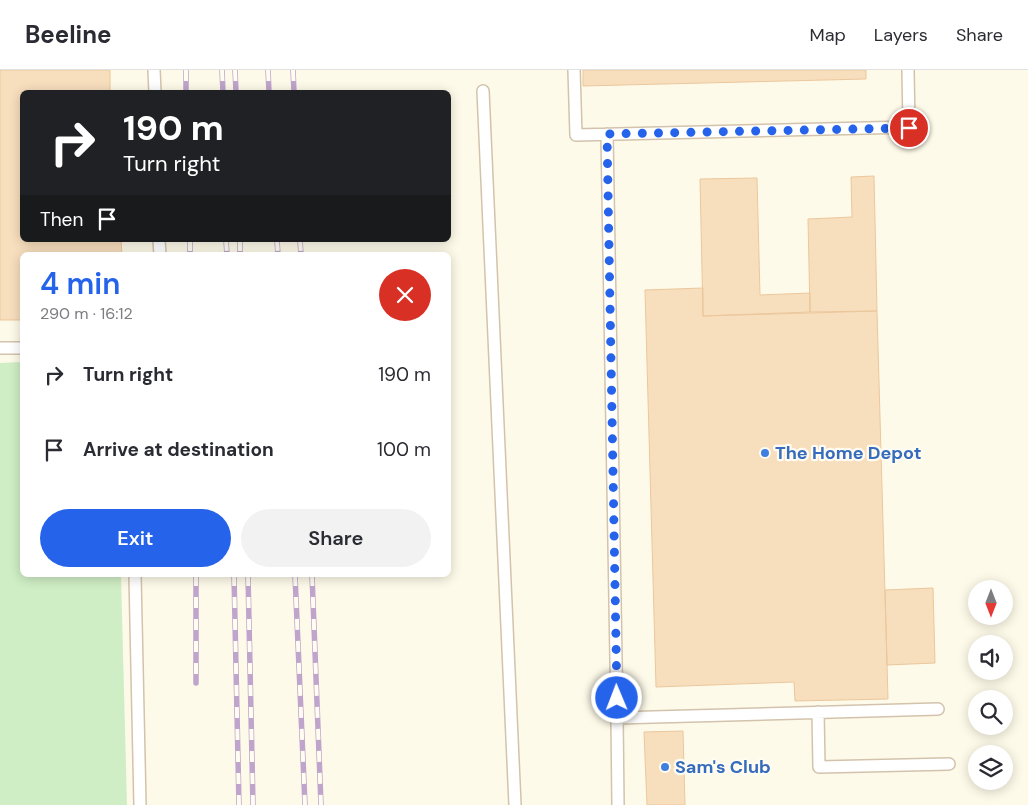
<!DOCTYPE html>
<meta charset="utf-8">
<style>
body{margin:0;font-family:"DM Sans",sans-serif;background:#f2f2f3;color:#2b2b33;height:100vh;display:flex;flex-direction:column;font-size:19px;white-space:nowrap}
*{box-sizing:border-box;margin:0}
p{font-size:16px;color:#7c7c81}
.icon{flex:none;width:28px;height:28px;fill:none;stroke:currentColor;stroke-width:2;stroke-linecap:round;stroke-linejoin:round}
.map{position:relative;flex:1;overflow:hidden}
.panel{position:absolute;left:20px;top:182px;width:431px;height:325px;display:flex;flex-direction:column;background:#fff;border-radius:8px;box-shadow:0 2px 12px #0003}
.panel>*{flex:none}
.banner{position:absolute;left:20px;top:20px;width:431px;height:152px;border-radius:8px;box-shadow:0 2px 12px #0003;background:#202124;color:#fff;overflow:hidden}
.needle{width:32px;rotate:180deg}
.buttons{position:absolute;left:968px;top:510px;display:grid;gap:10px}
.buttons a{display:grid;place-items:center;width:45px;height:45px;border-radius:50%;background:#fff;box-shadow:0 2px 12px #0003;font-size:25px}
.pin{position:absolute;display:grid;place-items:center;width:42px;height:42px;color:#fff;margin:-21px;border:2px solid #fff;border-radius:50%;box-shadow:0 1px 5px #0007}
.me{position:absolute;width:55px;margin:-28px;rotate:359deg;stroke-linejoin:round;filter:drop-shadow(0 0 4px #0008)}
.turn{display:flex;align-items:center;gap:18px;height:105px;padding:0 20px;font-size:22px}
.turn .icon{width:65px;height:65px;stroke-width:2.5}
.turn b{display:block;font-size:35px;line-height:42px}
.then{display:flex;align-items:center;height:48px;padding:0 20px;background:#0003;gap:10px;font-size:19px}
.round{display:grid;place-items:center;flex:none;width:52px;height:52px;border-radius:26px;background:#f2f2f3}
.headline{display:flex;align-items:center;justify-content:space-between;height:85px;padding:0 20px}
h1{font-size:30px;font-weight:600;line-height:38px;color:#2563eb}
.cta{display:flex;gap:10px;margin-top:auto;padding:10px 20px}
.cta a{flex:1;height:58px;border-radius:30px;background:#2563eb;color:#fff;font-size:20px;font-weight:600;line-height:58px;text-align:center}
.cta a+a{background:#f2f2f3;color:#2b2b33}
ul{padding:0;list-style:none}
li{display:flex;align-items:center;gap:15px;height:75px;padding:0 20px}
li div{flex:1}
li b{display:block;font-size:19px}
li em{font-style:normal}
header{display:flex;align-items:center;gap:30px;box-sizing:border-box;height:70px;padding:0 25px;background:#fff;border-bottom:1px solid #e1e1e2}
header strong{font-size:24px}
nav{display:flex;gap:28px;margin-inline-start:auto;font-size:18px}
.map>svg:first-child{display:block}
.green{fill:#cfeec5}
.building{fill:#f7debd;stroke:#ebc79c}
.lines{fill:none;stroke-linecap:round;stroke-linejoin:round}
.service-casing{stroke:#d3c3ac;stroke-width:14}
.service{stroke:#fff;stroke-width:11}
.rail-casing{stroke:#bfa4cb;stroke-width:5.5}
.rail{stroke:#fffcf1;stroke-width:4;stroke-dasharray:11;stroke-linecap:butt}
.route{stroke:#2563eb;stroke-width:9;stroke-dasharray:0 16.2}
.shop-dot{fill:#3f7fe0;stroke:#fffcf1;stroke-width:2}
.labels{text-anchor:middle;stroke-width:4.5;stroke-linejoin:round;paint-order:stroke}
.shop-label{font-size:18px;font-weight:bold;fill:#366cbe;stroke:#fffcf1;text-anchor:start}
</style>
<header>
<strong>Beeline</strong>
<nav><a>Map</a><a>Layers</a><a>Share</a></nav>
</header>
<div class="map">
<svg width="1028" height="735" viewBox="0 0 1028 735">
<rect width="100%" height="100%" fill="#fefae9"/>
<!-- green -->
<path class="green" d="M22 292V505H121L127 735H0V293Z"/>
<!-- building -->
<path class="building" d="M0 0H110V22H22V170H121L122 185H22V250H0Z
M583 0H866V9L583 16Z
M874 106 877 241 810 242 808 149 852 147 851 107Z
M757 108 760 225 810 223V242L703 246 700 109Z
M703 218V246L877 241 888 629 795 631 794 612 656 617 645 220Z
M933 518 935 593 887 595 885 520Z
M683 661 685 735H647L644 662Z"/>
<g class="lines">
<defs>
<path id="service" d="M154 0 155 22
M574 0 576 65 909 57 908 0
M483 21 515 735
M607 64 617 648
M159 170 160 185
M0 278H22
M135 505 140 735
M818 642 819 697 949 694
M618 735 617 648 938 639"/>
</defs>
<!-- service casing -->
<use href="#service" class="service-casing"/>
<!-- service -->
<use href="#service" class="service"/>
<defs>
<path id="rail" d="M186 0V22
M222 0 223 22
M235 0 236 22
M268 0 269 22
M293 0 294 22
M190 170V185
M226 170 227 185
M240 170V185
M277 170 278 185
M300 170 301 185
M196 505V613
M234 505 239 735
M248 505 253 735
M295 505 305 735
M312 505 321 735"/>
</defs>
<!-- rail casing -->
<use href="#rail" class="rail-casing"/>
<!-- rail -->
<use href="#rail" class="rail"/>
</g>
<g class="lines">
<!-- route -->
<path class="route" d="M617 628 607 64 909 58"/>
</g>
<!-- markers -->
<g class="shop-dot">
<circle cx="765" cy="383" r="5"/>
<circle cx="665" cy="697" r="5"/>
</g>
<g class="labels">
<!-- shop labels -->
<g class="shop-label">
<text x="775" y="389">The Home Depot</text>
<text x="675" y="703">Sam's Club</text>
</g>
</g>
</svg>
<div class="buttons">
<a><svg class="needle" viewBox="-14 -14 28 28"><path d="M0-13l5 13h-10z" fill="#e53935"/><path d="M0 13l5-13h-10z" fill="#7c7c81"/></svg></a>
<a><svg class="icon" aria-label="sound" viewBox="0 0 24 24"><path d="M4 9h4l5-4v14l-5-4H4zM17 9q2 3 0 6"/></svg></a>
<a><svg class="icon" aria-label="search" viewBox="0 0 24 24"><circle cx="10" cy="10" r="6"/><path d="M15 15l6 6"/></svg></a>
<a><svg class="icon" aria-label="layers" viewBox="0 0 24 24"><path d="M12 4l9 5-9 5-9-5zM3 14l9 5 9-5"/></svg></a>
</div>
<div class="pin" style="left:909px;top:58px;background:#d93025"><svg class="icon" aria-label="arrive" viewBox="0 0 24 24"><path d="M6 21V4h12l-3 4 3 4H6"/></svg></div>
<svg class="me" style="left:617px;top:628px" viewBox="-20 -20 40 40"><circle r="17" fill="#2563eb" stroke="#fff" stroke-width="3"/><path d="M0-11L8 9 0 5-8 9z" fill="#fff"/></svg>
<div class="banner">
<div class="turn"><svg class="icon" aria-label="right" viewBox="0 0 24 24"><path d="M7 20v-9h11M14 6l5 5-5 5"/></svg><div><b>190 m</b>Turn right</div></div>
<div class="then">Then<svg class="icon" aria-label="arrive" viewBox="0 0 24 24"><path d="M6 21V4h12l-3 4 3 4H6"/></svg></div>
</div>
<section class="panel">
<div class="headline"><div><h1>4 min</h1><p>290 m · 16:12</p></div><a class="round" style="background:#d93025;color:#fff"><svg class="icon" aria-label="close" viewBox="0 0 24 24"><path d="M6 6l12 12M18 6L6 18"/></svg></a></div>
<ul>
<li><svg class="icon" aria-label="right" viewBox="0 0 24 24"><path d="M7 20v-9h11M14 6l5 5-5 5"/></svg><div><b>Turn right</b></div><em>190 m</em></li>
<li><svg class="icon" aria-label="arrive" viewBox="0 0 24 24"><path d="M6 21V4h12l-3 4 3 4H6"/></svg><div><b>Arrive at destination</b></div><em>100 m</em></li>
</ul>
<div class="cta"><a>Exit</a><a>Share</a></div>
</section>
</div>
